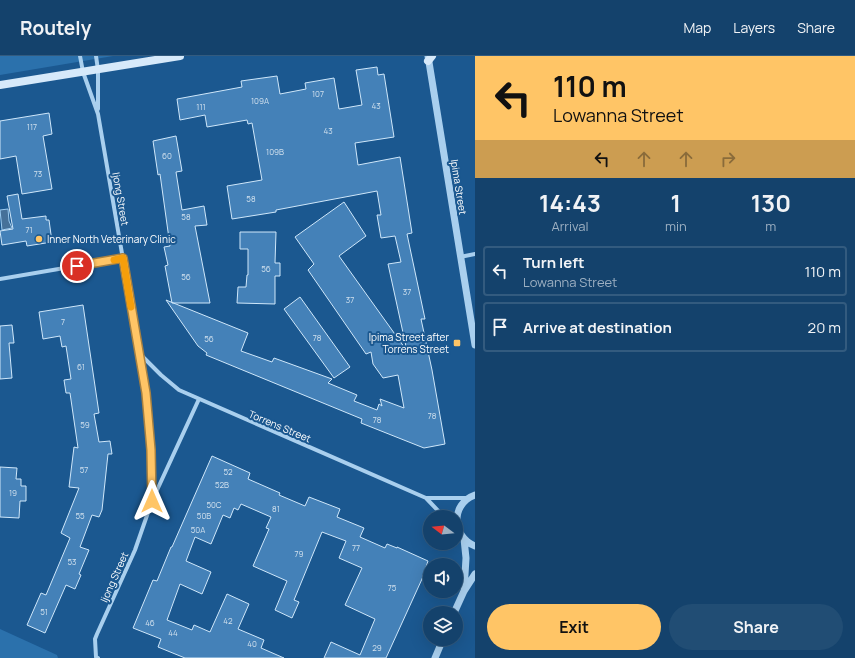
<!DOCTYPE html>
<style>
body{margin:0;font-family:Manrope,sans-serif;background:#214d74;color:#f1f3f6;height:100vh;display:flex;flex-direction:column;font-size:15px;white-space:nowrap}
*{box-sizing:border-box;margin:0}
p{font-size:13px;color:#9db0c2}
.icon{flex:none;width:22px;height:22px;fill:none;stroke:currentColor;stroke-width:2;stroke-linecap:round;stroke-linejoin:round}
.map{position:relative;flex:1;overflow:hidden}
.sheet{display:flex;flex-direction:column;background:#14426c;width:380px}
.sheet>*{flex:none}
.banner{background:#ffc566;color:#111;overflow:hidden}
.needle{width:26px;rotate:286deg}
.fabs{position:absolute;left:423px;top:454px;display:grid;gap:8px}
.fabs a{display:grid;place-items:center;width:40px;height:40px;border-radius:50%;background:#14426c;box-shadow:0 4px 16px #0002,0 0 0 1px #335b7f;font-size:20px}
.pin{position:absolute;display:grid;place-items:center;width:34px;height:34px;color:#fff;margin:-17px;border:2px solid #fff;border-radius:50%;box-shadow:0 1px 4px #0007}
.me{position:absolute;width:44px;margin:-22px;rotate:0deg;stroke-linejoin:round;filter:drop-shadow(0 0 3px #0008)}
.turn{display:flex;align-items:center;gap:14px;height:84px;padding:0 12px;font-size:18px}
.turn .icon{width:52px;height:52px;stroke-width:2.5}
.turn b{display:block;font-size:28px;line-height:34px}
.lanes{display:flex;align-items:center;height:38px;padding:0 12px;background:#0003;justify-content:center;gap:20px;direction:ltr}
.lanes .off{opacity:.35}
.eta{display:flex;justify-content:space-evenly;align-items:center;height:68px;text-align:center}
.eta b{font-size:24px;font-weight:700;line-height:28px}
.primary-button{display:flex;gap:8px;margin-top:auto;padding:8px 12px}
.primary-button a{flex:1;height:46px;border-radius:24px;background:#ffc566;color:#111;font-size:16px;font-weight:700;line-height:46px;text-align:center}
.primary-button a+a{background:#214d74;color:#f1f3f6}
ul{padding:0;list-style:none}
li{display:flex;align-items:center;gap:12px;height:50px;margin:0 8px 6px;padding:0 4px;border:2px solid #335b7f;border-radius:4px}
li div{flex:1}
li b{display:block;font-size:15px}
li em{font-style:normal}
header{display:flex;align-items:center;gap:24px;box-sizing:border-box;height:56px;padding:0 20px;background:#14426c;border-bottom:1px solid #335b7f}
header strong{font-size:19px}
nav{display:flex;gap:22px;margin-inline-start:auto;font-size:14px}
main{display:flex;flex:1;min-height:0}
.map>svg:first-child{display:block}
.green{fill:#2b71ac}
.water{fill:#467199;stroke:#9ccbf0}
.building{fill:#4481b8;stroke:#cfe7fa}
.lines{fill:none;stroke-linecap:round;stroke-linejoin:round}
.minor{stroke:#a9cfee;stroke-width:4}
.tertiary{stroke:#a9cfee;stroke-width:7}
.secondary{stroke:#d6e9fa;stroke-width:8}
.route-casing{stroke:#a68042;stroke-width:10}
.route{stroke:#ffc566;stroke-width:7}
.slow{stroke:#f59e0b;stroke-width:7}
.poi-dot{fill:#ffc566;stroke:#1b5890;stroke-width:1.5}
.labels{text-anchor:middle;stroke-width:4;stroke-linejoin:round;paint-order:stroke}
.number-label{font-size:8px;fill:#d0e0ed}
.street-label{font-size:10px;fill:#fff;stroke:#1b5890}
.poi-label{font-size:10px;fill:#fff;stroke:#1b5890;text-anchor:start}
</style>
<header>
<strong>Routely</strong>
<nav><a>Map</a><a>Layers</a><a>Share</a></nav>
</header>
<main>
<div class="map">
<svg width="475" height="602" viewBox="0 0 475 602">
<rect width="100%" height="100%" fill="#1b5890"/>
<!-- green -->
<path class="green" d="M0 0H113L0 19Z
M0 573 57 599 58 602H0Z"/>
<!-- water -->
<path class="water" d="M8 153 9 165 12 172 2 174 0 154Z"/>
<!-- building -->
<path class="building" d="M377 11 378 19 384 18 394 81 355 87 358 109 400 101 412 177 407 178 425 263H421L432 314 445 388 424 392 361 367 362 363 206 299 207 297 198 290 166 244 248 277 241 295 272 306 274 302 332 323 328 327 357 339 354 345 377 354 379 348 382 350 380 343 404 352 398 319 383 322 373 308 371 296 366 298 308 214 314 208 295 181 344 146 366 180 339 200 407 295 388 208 401 206 395 180 381 182 377 159H381L377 135 276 154V156L232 163 227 130 262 124 252 67 248 68 247 64 207 71 205 59 180 64 177 43 242 31 241 25 277 20 280 38 306 33 305 27 334 22 339 53 362 49 356 14Z
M49 57 52 78 43 80 52 133 22 138 16 100 0 103V65Z
M176 80 182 115 176 116 182 154 204 150 207 169 195 170 210 247H172L165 210 168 209 164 191 170 190 160 118 158 119 153 85Z
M18 138 22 163 46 160V164H49L52 186 27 190 26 185 2 189 0 175 13 173 7 140Z
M240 176H276L275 207H280V220H275V248L237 247 238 231H246L247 219H248V193H240Z
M300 241 350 311 334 322 284 253Z
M83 249 99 357 94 358 99 386 110 385 112 398H108L102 454 99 461 92 459 80 491 89 494 79 518 81 519 75 533 66 529 45 577 27 569 41 537 46 539 70 482 61 477 79 432 69 431 74 391 78 392 70 337H66L64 324 71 323 66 290 62 291 60 280 43 283 39 256Z
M12 269 14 287H9L12 322 0 323V270Z
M212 400 250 417 248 423 280 437 279 439 305 450 309 441 340 453 337 461 364 472 360 481 385 492 387 488 397 492V491L428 505 422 523 386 602H324L331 586 360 599 375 563 345 549 362 512 339 502 346 485 322 476 294 544 299 546 292 562 275 554 287 525 253 510 269 473 266 472 271 461 241 448 238 454 234 452 230 462 223 459 211 488 195 481 186 505 211 516 202 538 180 528 167 564 192 574 194 569 210 576 227 538 249 548 238 573 264 584 261 592 284 602H185L158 591 161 583 133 572 153 524 157 525 171 491H172Z
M0 411 17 412 16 423H21V430H26V445H20L19 462 0 461Z"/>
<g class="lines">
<!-- minor -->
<path class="minor" d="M80 0 83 16 98 58 146 337 151 394 152 445
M96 0 98 14V53
M460 201 475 198
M0 223 123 202
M138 296 161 319 179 334 426 442 444 461
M426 442H469
M98 602 96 601 95 583 97 578 135 494 152 445 199 343"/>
<!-- tertiary -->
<path class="tertiary" d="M428 0 475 289
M475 439C450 448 452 481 475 490
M464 483 466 502 464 535
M454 557 464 535 475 518
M435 602 443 583"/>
<!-- secondary -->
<path class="secondary" d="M428 5 432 0
M0 29 180 0"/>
</g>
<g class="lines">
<defs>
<path id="route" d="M77 210 123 202 146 337 151 394 152 445"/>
</defs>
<!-- route casing -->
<use href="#route" class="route-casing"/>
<!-- route -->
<use href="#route" class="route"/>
<!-- slow -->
<path class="slow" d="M114 204 123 202 131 251"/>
</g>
<!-- markers -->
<g class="poi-dot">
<circle cx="39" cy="183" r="4"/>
<rect x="453" y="283" width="8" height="8" rx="2"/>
</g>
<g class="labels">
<!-- number labels -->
<g class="number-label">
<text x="318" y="41">107</text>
<text x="260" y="48">109A</text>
<text x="376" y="53">43</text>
<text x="201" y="54">111</text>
<text x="32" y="74">117</text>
<text x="328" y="78">43</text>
<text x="275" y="99">109B</text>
<text x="167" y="103">60</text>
<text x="38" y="121">73</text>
<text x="251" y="146">58</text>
<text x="186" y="164">58</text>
<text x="29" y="177">71</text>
<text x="266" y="216">56</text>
<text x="186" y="224">56</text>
<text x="407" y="239">37</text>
<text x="350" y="247">37</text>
<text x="63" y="269">7</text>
<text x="317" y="285">78</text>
<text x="209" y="286">56</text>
<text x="81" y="314">61</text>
<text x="432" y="363">78</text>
<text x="377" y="367">78</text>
<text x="85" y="372">59</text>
<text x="84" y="417">57</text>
<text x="228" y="419">52</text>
<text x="222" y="432">52B</text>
<text x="13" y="440">19</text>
<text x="214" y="452">50C</text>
<text x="276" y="456">81</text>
<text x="80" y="463">55</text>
<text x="204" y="463">50B</text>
<text x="198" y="477">50A</text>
<text x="356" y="495">77</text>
<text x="299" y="501">79</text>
<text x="72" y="509">53</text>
<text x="392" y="535">75</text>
<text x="44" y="559">51</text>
<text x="228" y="568">42</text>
<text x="150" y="570">46</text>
<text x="173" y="580">44</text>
<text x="252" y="591">40</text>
<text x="377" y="595">29</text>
</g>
<!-- street labels -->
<g class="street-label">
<text transform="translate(459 131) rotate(81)" y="4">Ipima Street</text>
<text transform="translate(121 143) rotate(80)" y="4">Ijong Street</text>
<text transform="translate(280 370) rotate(23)" y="4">Torrens Street</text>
<text transform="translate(114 521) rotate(-66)" y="4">Ijong Street</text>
</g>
<!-- poi labels -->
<g class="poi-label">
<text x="47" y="187">Inner North Veterinary Clinic</text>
<text x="449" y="285" text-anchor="end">Ipima Street after<tspan x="449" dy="12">Torrens Street</tspan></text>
</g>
</g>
</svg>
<div class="fabs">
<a><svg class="needle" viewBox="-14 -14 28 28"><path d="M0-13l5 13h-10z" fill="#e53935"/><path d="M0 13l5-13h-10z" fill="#9db0c2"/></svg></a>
<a><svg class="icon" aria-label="sound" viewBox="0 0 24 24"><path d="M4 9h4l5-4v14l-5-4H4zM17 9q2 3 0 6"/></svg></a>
<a><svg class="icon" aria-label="layers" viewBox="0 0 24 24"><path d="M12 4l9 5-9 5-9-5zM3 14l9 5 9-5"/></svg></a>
</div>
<div class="pin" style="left:77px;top:210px;background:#d93025"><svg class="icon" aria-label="arrive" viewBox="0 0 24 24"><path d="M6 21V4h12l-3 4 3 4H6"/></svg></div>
<svg class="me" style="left:152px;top:445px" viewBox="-20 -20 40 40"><path d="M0-17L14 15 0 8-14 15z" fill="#ffc566" stroke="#fff" stroke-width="4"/></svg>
</div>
<section class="sheet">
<div class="banner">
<div class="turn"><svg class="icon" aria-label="left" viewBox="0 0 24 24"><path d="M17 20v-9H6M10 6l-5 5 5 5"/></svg><div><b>110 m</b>Lowanna Street</div></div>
<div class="lanes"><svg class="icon" aria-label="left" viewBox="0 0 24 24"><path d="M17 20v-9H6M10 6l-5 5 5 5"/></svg><svg class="icon off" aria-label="ahead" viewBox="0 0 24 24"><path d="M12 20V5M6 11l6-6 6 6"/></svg><svg class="icon off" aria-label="ahead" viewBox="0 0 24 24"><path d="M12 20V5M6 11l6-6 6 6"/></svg><svg class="icon off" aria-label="right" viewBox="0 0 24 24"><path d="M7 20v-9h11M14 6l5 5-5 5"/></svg></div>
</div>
<div class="eta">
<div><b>14:43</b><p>Arrival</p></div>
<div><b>1</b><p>min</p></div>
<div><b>130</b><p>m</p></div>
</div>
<ul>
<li><svg class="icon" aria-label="left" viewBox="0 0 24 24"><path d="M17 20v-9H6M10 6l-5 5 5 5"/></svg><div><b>Turn left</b><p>Lowanna Street</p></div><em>110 m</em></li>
<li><svg class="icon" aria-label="arrive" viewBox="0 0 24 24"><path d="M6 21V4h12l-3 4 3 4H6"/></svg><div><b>Arrive at destination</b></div><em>20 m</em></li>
</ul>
<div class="primary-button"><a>Exit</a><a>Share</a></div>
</section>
</main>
